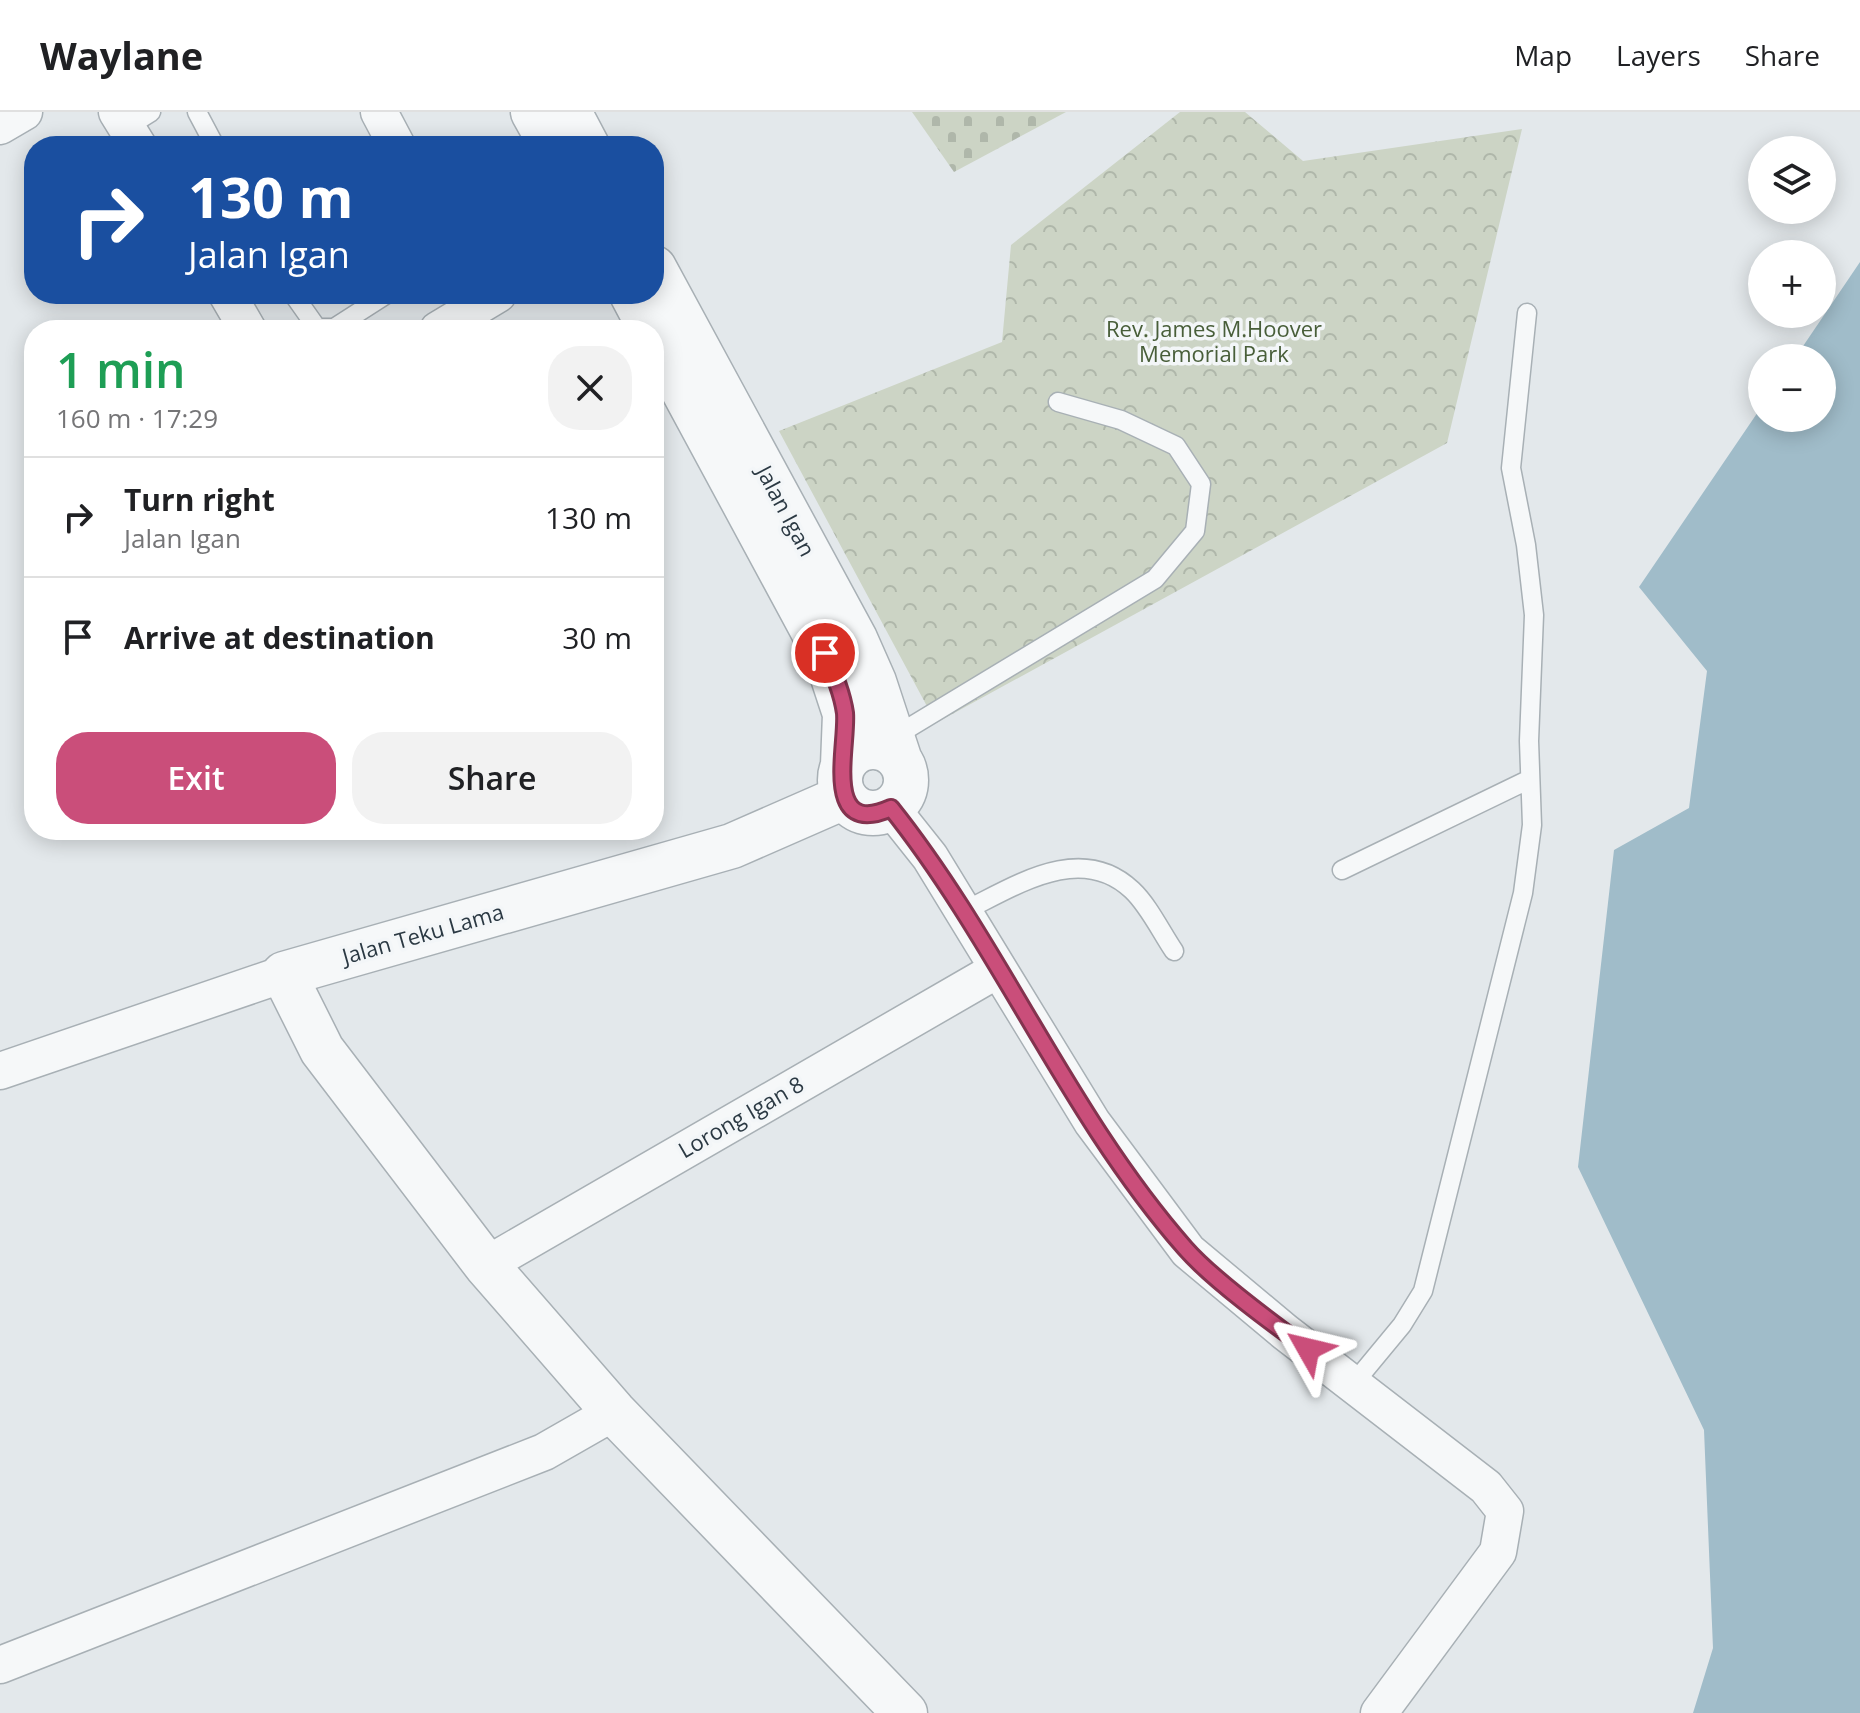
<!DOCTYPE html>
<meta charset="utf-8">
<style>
body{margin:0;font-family:"Open Sans",sans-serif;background:#f2f2f2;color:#202124;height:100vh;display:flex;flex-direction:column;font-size:30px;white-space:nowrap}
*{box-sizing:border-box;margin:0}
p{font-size:26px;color:#757577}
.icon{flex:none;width:44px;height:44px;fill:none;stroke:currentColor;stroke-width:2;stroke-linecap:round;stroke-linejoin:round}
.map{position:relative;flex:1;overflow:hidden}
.drawer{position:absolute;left:24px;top:208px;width:640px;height:520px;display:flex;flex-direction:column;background:#fff;border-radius:32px;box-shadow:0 4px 20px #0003}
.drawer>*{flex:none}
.guide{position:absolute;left:24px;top:24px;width:640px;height:168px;border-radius:32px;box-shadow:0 4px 20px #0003;background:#1a4fa0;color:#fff;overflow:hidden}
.fabs{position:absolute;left:1748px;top:24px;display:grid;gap:16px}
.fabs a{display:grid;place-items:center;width:88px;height:88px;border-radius:50%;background:#fff;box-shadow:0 4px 20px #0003;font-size:40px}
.pin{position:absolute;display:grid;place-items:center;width:68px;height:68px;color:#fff;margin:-34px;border:4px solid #fff;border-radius:50%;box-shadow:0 2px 8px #0007}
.me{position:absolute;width:88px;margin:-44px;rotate:307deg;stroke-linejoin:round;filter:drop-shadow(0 0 6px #0008)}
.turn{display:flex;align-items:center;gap:28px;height:168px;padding:0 32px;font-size:36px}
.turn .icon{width:104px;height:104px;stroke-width:2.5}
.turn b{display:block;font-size:56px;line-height:68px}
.round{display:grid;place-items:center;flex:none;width:84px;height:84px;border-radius:32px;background:#f2f2f2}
.headline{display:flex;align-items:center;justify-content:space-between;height:136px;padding:0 32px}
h1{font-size:48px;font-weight:600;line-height:60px;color:#1e9e55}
.button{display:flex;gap:16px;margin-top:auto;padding:16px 32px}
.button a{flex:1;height:92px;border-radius:32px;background:#ca4e7a;color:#fff;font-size:32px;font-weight:600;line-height:92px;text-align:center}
.button a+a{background:#f2f2f2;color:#202124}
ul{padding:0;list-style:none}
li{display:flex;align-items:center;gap:24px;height:120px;padding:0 32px;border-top:2px solid #e0e0e0}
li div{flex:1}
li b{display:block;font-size:30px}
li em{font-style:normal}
header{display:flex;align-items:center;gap:48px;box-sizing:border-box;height:112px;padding:0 40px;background:#fff;border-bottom:2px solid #e0e0e0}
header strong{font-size:38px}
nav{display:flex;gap:44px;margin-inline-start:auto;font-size:28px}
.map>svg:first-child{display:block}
.cemetery{fill:url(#cemetery-stones)}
.park{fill:url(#park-crowns)}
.water{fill:#a0bcc9}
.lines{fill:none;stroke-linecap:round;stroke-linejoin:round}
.service-casing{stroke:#a8b0b5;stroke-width:21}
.minor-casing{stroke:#a8b0b5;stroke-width:39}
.tertiary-casing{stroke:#a8b0b5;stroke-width:47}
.service{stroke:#f6f8f9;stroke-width:18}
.minor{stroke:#f6f8f9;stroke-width:36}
.tertiary{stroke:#f6f8f9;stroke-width:44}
.route-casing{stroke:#83334f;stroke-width:20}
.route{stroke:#ca4e7a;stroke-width:14}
.labels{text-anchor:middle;stroke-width:7;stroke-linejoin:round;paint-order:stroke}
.park-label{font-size:22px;fill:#485e39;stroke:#f3f6f8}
.street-label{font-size:22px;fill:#2b3943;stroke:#f3f6f8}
</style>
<header>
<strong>Waylane</strong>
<nav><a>Map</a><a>Layers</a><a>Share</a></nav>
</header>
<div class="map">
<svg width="1860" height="1601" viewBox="0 0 1860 1601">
<defs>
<pattern id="cemetery-stones" width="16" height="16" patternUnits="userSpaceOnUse" patternTransform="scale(2)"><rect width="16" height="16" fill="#ccd4c5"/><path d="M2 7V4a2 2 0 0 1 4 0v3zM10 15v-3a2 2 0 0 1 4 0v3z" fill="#afb7aa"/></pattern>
<pattern id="park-crowns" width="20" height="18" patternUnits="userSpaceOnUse" patternTransform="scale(2)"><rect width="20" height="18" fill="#ccd4c5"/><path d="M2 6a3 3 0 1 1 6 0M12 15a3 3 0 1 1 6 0" fill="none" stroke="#afb7aa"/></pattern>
</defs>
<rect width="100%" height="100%" fill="#e3e8eb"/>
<!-- cemetery -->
<path class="cemetery" d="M912 0H1066L954 60Z"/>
<!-- park -->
<path class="park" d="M1180 0H1245L1303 49 1522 17 1447 331 936 611 779 319 1002 230 1011 133Z"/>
<!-- water -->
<path class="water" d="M1860 150V1601H1693L1713 1536 1704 1318 1578 1055 1614 738 1689 696 1707 559 1639 475 1762 294V306H1822V246H1795Z"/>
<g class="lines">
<defs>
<path id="service" d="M197 0 215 34
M127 15 151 0
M293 182 317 216H334L387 182
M892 626 1155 467 1195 419 1201 372 1176 334 1121 308 1058 290
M1342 758 1530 667
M962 800C1014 775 1080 729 1132 778 1149 794 1161 820 1174 839
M1354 1271 1402 1213 1423 1179 1523 781 1532 713 1529 629 1534 503 1526 433 1511 356 1527 201"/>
<path id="minor" d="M117 0 138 34
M379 0 397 34
M0 14 24 0
M227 182 248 218
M438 218 498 182
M891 696 930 745 1092 1010 1188 1139 1285 1220 1486 1375 1505 1399 1498 1440 1379 1601
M0 959 284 862
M486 1153 997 858
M0 1553 544 1340 614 1300"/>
<path id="tertiary" d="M533 0 552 34
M569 0 587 34
M654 156 855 527 874 570 900 649
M632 182 651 218
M654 224 825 541 845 602 843 653
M840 668a33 33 0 1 1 66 0a33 33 0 1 1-66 0Z
M844 685 732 734 284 862 322 938 486 1153 614 1300 905 1601"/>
</defs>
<!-- service casing -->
<use href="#service" class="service-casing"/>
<!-- minor casing -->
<use href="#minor" class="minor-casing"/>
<!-- tertiary casing -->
<use href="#tertiary" class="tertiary-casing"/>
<!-- service -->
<use href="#service" class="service"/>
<!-- minor -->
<use href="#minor" class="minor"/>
<!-- tertiary -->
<use href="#tertiary" class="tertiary"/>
</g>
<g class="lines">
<defs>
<path id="route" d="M825 541C833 560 842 580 845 601 848 633 821 727 891 696 1001 834 1068 1003 1185 1136 1213 1168 1272 1211 1308 1237"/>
</defs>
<!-- route casing -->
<use href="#route" class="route-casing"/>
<!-- route -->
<use href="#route" class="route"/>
</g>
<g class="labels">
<!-- park labels -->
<g class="park-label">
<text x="1214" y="225">Rev. James M.Hoover<tspan x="1214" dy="25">Memorial Park</tspan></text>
</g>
<!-- street labels -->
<g class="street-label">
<text transform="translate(786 399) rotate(62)" y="8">Jalan Igan</text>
<text transform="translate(423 822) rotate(-16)" y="8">Jalan Teku Lama</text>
<text transform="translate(741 1005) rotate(-30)" y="8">Lorong Igan 8</text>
</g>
</g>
</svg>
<div class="fabs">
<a><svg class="icon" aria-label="layers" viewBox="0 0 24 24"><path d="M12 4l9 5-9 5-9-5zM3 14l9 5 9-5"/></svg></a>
<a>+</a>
<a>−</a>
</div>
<div class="pin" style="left:825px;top:541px;background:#d93025"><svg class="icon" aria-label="arrive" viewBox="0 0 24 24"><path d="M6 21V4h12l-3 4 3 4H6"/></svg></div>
<svg class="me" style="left:1308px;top:1237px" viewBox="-20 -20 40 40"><path d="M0-17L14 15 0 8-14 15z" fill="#ca4e7a" stroke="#fff" stroke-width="4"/></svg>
<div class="guide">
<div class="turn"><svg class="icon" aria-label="right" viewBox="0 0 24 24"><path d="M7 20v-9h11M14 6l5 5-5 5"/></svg><div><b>130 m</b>Jalan Igan</div></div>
</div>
<section class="drawer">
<div class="headline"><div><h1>1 min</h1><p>160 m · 17:29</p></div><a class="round"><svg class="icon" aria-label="close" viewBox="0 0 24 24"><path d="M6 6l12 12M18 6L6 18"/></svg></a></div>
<ul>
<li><svg class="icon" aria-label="right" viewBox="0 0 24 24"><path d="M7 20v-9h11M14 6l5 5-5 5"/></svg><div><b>Turn right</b><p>Jalan Igan</p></div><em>130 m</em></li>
<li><svg class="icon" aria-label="arrive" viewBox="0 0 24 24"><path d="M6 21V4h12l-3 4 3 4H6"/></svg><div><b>Arrive at destination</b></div><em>30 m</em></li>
</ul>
<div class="button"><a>Exit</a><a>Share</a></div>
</section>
</div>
